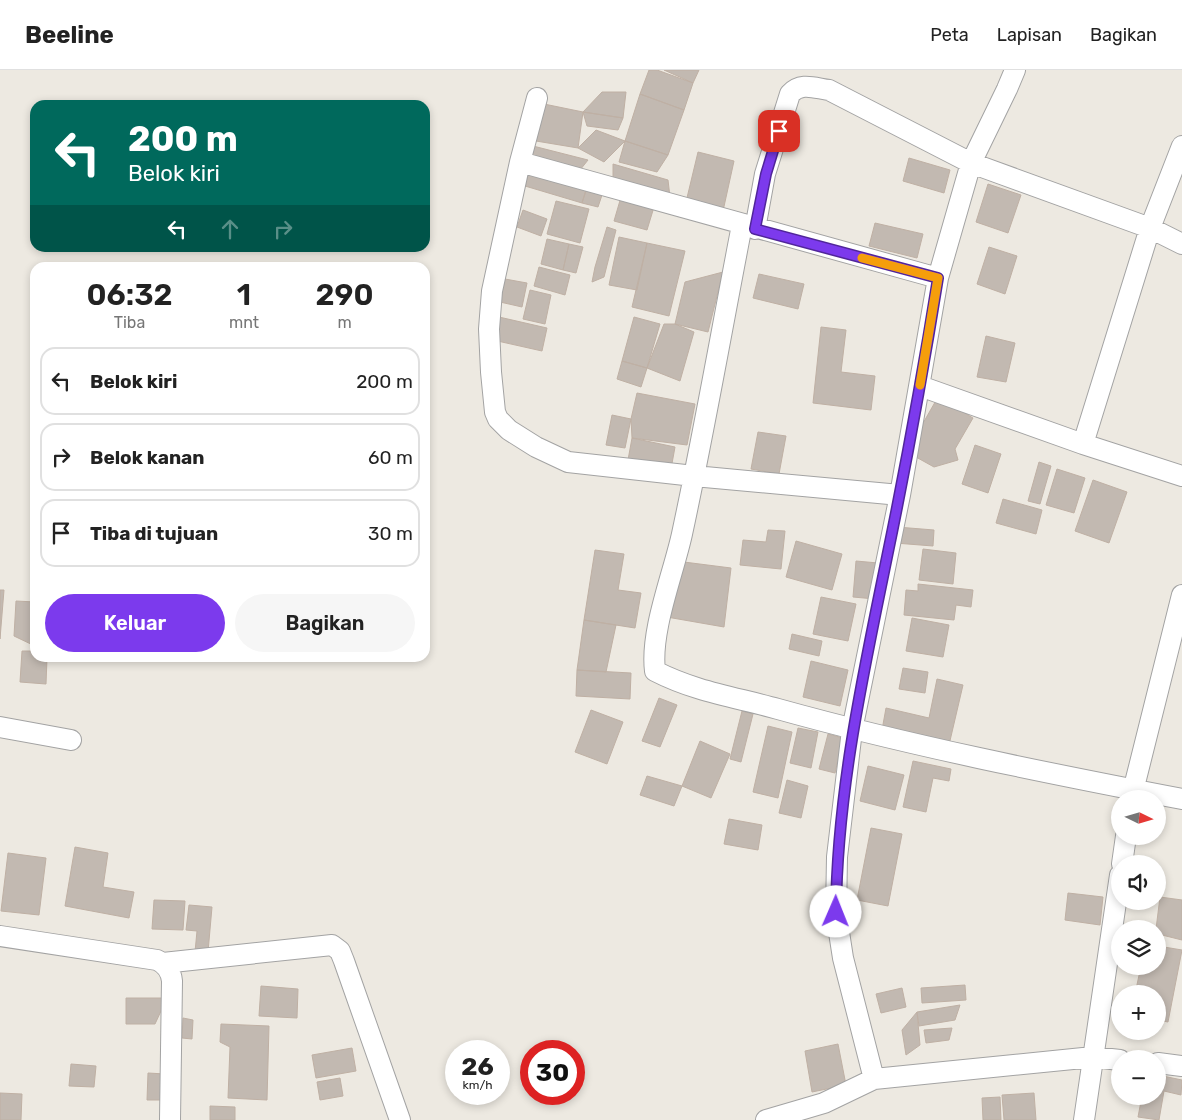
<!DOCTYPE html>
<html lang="id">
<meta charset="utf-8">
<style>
body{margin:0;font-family:Rubik,sans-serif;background:#f6f6f6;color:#222;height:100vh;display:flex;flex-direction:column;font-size:19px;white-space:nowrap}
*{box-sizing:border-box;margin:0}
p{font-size:16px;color:#767676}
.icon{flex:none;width:28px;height:28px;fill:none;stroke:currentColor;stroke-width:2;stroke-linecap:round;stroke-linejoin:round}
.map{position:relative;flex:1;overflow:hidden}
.details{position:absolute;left:30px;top:192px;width:400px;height:400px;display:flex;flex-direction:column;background:#fff;border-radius:15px;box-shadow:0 2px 8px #0003}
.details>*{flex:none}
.banner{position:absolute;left:30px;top:30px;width:400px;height:152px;border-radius:15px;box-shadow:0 2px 8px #0003;background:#00695c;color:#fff;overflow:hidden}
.needle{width:32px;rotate:95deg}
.fabs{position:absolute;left:1111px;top:720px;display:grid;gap:10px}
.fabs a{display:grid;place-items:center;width:55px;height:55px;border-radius:50%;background:#fff;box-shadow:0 2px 8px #0003;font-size:25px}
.speed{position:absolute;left:445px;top:970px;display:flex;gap:10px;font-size:25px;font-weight:700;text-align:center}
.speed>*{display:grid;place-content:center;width:65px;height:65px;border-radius:50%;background:#fff;box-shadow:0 2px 8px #0003;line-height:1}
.speed small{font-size:12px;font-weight:400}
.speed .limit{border:8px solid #d22;background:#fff;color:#111}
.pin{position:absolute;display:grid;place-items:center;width:42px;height:42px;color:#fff;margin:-21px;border-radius:10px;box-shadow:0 2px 8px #0006}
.me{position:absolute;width:55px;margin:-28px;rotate:1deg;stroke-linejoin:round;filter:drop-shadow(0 0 4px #0008)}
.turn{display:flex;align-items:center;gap:18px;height:105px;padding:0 15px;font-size:22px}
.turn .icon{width:65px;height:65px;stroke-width:2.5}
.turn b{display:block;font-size:35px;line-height:42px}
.lanes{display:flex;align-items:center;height:48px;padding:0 15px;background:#0003;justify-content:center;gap:25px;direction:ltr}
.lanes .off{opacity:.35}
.eta{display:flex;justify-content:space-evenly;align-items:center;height:85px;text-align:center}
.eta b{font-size:30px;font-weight:600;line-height:35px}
.action{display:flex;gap:10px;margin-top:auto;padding:10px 15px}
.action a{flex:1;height:58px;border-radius:30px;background:#7c3aed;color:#fff;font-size:20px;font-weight:600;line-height:58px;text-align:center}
.action a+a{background:#f6f6f6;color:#222}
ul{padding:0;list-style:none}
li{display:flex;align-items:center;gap:15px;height:68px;margin:0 10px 8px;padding:0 5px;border:2px solid #e0e0e0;border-radius:15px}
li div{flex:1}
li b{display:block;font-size:19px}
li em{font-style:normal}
header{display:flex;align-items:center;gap:30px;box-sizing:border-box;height:70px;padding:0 25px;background:#fff;border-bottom:1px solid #e0e0e0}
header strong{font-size:24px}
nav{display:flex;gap:28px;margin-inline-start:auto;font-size:18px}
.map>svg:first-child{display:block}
.building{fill:#c2b9b1;stroke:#bfb0a4}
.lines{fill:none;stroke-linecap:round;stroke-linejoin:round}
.minor-casing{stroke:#a3a3a3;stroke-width:22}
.minor{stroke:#fff;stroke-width:20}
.route-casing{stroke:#51269a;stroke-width:12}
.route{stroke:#7c3aed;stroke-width:9}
.slow{stroke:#f59e0b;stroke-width:9}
</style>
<header>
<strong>Beeline</strong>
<nav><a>Peta</a><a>Lapisan</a><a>Bagikan</a></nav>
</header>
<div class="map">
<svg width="1182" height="1050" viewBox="0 0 1182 1050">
<rect width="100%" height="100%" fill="#ede9e1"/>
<!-- building -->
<path class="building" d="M649 0H657L693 13 684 40 640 24Z
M664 0H699L693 13Z
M602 22H626L623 48 583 42Z
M640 24 684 40 668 85 625 71Z
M544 34 583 42 578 78 536 71Z
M583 42 623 48 618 60 587 56Z
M596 60 625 71 604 92 578 78Z
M625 71 668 85 657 102 619 92Z
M533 76 588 90 580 100 530 87Z
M698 82 734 91 723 141 686 132Z
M909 88 950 100 944 123 903 111Z
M613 94 668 110 670 127 613 110Z
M529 101 587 117 582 133 525 116Z
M988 114 1021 125 1008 163 976 152Z
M587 117 603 122 598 137 582 133Z
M621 127 654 137 647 160 614 151Z
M556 131 589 139 580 173 547 164Z
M523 140 547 149 541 166 517 157Z
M875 153 923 164 917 188 869 176Z
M607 157 616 160 604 207 592 212 595 197Z
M619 167 647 173 637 220 609 215Z
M547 169 569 174 563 200 541 194Z
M647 173 685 181 669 246 632 237Z
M569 174 583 177 576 203 563 200Z
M989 177 1017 186 1005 224 977 214Z
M539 197 570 205 565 225 534 216Z
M723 202 708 262 675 254 685 212Z
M759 204 804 214 798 239 753 228Z
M505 209 527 213 522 237 500 232Z
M530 220 551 225 545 254 523 249Z
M499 247 547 258 542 281 493 270Z
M634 247 660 254 647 298 622 291Z
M664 254H675L694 262 680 311 647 298Z
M821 257 846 260 841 302 875 306 871 340 813 333Z
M986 266 1015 273 1006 312 977 307Z
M622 291 647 298 641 317 617 309Z
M637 323 695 334 687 375 632 368 631 349Z
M938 327 973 348 955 379 958 390 934 397 916 387 922 355Z
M612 345 631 349 625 378 606 375Z
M758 362 786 366 779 404 751 399Z
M632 368 675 377 671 399 628 390Z
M975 375 1001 384 988 423 962 414Z
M1039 392 1051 396 1040 434 1028 431Z
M1057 399 1085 408 1074 443 1046 435Z
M1093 410 1127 422 1109 473 1075 461Z
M1003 429 1042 440 1036 464 996 453Z
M897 457 934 460 933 476 895 473Z
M768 460 785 461 781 499 740 495 743 470 766 472Z
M796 471 842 484 832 520 786 507Z
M923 479 956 483 953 514 919 510Z
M595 480 624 484 618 520 641 523 635 558 584 550Z
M676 491 731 498 724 557 661 546Z
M856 491 878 493 875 529 853 527Z
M918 514 973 520 971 537 956 535 954 550 904 545 906 520 918 521Z
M0 520H4L0 569Z
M821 527 856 534 848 571 813 564Z
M16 531 35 532V576L14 566Z
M912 548 949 555 943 587 906 581Z
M584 550 616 555 606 602 577 600Z
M792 564 822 571 819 586 789 579Z
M22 581H35V588H47L46 614 20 612Z
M811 591 848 600 840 636 803 627Z
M903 598 928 602 925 623 899 619Z
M577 600 631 603 630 629 576 626Z
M937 609 963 615 949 675 882 660 886 638 929 648Z
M659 628 677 635 660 677 642 671Z
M591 640 623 652 607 694 575 682Z
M742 641 753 644 741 692 730 689Z
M768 656 792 662 778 728 753 722Z
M798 658 818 662 811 698 790 693Z
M828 664 843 668 835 703 819 699Z
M700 671 730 684 711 728 682 716Z
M913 691 951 699 949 711 933 708 926 742 903 737Z
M868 696 904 705 895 740 860 731Z
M647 706 682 716 674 736 640 725Z
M787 710 808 716 801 748 779 743Z
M729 749 762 755 758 780 724 774Z
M871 758 902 764 888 836 857 830Z
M75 777 108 783 103 817 134 822 129 848 65 836Z
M8 783 46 788 39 845 1 841Z
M1068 823 1103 827 1100 855 1065 850Z
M1160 827 1182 830V870L1158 864V859H1156Z
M154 830 185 831 183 860 152 859Z
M189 835 212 837 208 882H195L197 861 186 860Z
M1158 876 1182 880 1168 952 1158 950V924H1135L1141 896H1158Z
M965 915 966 930 922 933 921 918Z
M261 916 298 919 297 948 259 946Z
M902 918 906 937 881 943 876 924Z
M126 928H167L155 954H126Z
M960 935 955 950 919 956 917 942Z
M917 942 920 975 906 985 902 960Z
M183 948 193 950 192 969 182 968Z
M221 954 269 956 267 1030 228 1028 230 977 220 972Z
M952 958 949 970 926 973 924 960Z
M838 974 846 1015 812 1022 805 981Z
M352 978 356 1001 316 1008 312 985Z
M71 994 96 996 94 1017 69 1016Z
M148 1003 165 1004 164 1030H147Z
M1158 1005 1182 1010 1181 1025 1164 1021 1159 1050 1138 1047 1142 1026H1158Z
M340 1008 343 1026 320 1030 317 1012Z
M0 1023 22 1024 21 1050H0Z
M1034 1023 1036 1050H1004L1002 1025Z
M1000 1027 1001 1050H983L982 1028Z
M210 1036 235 1037V1050H210Z"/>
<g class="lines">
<defs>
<path id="minor" d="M537 28 520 92 492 221 489 259 491 302 495 342 498 349 509 360 536 377 568 392 694 406 900 425
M520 92 938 208
M742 155C722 258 704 362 682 464 673 505 650 561 655 601 696 622 735 627 778 639 911 676 1047 703 1182 729
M755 159 765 104 790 24C801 12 814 18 829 20L971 93 1150 158 1182 174
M920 316 1083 374 1182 406
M1083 374 1150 158 1182 76
M0 657 71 670
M1131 729 1182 525
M1122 794 1126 766
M0 866 157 890C166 894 171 901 172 911L170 1050
M163 893 332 875 340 881 344 891 400 1050
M1158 993 1182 996
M874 1009 843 888 836 843 837 787 852 660 900 425 938 208 971 93 1007 19 1015 0
M766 1050 824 1033 874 1009 1093 987 1120 990
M1084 1050 1120 805"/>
</defs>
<!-- minor casing -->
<use href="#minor" class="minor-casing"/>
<!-- minor -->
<use href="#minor" class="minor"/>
</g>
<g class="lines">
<defs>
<path id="route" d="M779 61 766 104 755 159 938 208C923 302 906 395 887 487 863 605 837 722 836 842"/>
</defs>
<!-- route casing -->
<use href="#route" class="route-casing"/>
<!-- route -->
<use href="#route" class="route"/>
<!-- slow -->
<path class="slow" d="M862 188 938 208 920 315"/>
</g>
</svg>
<div class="fabs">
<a><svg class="needle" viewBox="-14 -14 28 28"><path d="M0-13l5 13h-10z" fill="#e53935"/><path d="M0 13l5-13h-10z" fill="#767676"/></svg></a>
<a><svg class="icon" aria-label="sound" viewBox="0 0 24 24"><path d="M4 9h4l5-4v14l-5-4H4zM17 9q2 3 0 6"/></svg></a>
<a><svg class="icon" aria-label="layers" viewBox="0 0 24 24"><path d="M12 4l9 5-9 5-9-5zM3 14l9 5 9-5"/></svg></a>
<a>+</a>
<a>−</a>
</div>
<div class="speed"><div>26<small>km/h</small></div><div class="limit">30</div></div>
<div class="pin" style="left:779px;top:61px;background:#d93025"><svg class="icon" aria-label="arrive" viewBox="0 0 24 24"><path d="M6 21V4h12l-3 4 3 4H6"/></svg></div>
<svg class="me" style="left:836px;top:842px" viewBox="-20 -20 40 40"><circle r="19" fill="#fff"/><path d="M0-13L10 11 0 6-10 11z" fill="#7c3aed"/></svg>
<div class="banner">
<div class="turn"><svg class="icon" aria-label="left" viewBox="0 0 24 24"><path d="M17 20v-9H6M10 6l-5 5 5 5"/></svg><div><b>200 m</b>Belok kiri</div></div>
<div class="lanes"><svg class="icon" aria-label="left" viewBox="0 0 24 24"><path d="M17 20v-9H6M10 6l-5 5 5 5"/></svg><svg class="icon off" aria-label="ahead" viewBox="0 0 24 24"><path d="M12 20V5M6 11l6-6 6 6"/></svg><svg class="icon off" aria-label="right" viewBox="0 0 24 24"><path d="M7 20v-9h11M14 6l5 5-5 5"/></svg></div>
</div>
<section class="details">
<div class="eta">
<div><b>06:32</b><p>Tiba</p></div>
<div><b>1</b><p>mnt</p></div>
<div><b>290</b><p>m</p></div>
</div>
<ul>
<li><svg class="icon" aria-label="left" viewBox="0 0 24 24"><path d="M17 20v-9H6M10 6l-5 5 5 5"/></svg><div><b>Belok kiri</b></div><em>200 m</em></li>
<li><svg class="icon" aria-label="right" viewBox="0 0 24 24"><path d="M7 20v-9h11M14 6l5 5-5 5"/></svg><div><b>Belok kanan</b></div><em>60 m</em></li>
<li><svg class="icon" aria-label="arrive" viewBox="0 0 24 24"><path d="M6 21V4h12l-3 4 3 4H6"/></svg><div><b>Tiba di tujuan</b></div><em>30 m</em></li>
</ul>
<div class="action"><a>Keluar</a><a>Bagikan</a></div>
</section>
</div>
